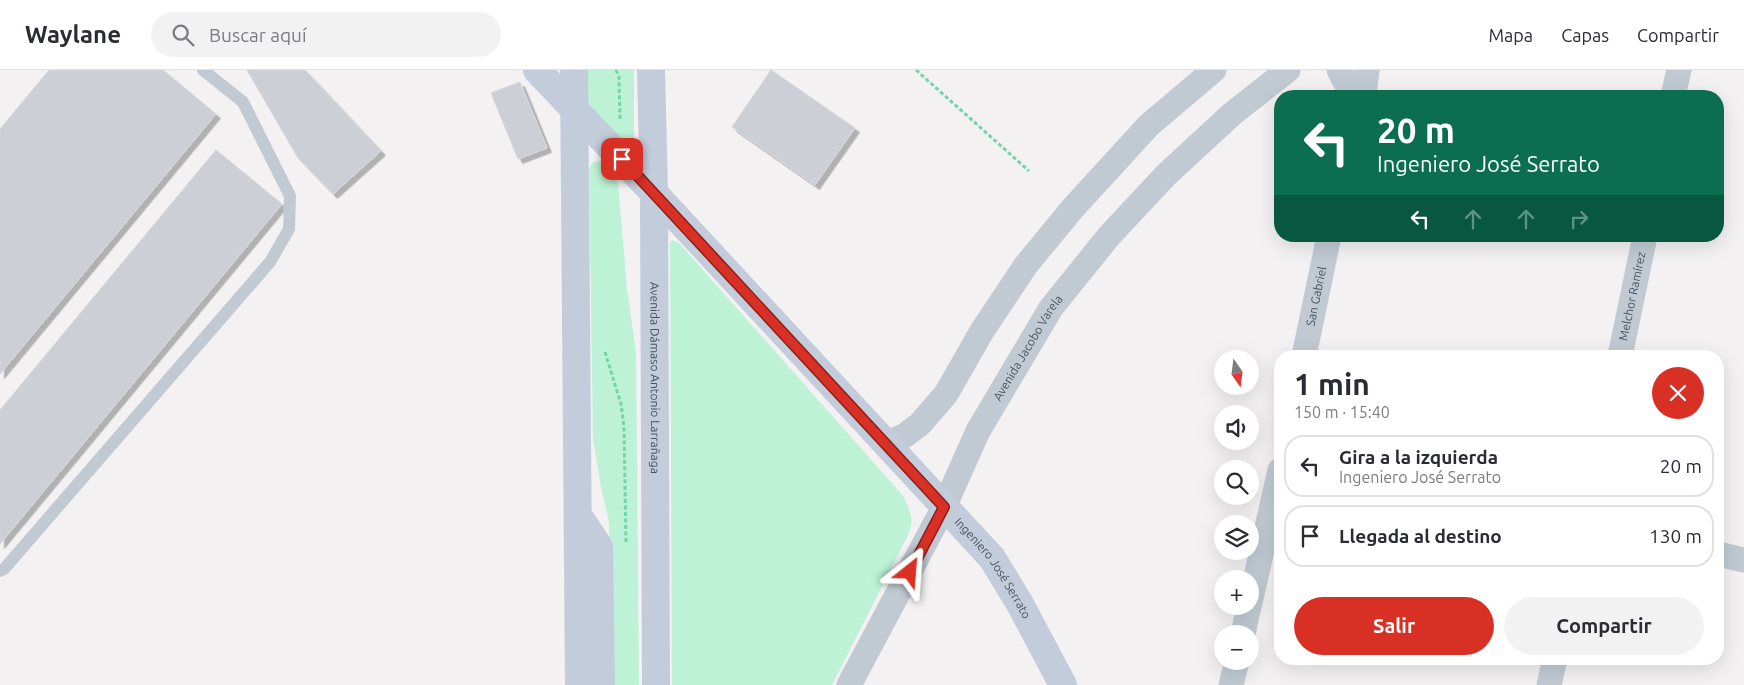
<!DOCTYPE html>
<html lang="es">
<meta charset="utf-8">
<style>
body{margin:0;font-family:Ubuntu,sans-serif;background:#f2f2f3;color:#2b2b33;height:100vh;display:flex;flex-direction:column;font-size:19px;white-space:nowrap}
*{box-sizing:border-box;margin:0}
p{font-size:16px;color:#7c7c81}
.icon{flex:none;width:28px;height:28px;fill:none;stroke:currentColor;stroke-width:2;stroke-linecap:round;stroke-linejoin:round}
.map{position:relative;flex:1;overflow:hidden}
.side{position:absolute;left:1274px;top:280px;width:450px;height:315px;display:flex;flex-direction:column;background:#fff;border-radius:20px;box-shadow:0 5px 20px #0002}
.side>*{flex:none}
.banner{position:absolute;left:1274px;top:20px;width:450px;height:152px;border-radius:20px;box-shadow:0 5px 20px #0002;background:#0b6e4f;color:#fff;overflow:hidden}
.needle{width:32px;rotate:166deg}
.fabs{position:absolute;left:1214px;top:280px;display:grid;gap:10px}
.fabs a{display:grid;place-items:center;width:45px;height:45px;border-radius:50%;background:#fff;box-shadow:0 5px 20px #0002;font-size:25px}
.pin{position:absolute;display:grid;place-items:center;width:42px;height:42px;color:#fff;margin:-21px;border-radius:10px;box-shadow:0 2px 8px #0006}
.me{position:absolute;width:55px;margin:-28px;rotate:28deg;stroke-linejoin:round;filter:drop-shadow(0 0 4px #0008)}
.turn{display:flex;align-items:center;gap:18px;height:105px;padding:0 20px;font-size:22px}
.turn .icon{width:65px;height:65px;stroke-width:2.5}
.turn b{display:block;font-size:35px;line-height:42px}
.lanes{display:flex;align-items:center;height:48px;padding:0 20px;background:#0003;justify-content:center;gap:25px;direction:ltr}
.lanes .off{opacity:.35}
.round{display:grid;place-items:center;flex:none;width:52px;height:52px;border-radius:26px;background:#f2f2f3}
.headline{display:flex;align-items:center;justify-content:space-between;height:85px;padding:0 20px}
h1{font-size:30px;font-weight:600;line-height:38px}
.cta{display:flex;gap:10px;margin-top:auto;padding:10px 20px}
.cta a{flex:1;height:58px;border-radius:30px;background:#d93025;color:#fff;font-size:20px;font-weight:600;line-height:58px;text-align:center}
.cta a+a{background:#f2f2f3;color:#2b2b33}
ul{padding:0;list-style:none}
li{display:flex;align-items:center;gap:15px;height:62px;margin:0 10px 8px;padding:0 10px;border:2px solid #e1e1e2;border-radius:20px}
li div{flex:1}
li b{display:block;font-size:19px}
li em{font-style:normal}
header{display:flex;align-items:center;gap:30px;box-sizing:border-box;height:70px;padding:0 25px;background:#fff;border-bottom:1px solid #e1e1e2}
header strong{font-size:24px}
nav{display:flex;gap:28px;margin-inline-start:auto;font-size:18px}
.search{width:350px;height:45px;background:#f2f2f3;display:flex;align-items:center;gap:12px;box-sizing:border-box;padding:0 18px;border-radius:28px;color:#7c7c81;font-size:19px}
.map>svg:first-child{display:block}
.green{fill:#bdf2d6}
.building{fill:#cccfd6;stroke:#d4d6dc;filter:url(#shadow)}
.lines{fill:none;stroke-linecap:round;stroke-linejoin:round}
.path{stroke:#73d3aa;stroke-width:3;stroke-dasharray:4 2.5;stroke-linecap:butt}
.lane{stroke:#c1cad3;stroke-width:12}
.street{stroke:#c1cad3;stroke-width:25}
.secondary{stroke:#c2ccda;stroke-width:28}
.route-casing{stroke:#8d1f18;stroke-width:12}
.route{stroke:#d93025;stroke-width:9}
.labels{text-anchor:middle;stroke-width:5;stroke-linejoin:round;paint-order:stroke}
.street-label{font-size:12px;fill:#475260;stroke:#fff}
</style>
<header>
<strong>Waylane</strong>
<div class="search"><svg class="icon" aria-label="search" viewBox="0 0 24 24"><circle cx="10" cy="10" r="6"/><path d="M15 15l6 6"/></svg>Buscar aquí</div>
<nav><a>Mapa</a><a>Capas</a><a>Compartir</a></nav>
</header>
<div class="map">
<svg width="1744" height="615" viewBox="0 0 1744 615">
<defs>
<filter id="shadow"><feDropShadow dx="4.5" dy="4.5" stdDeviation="0" flood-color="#0004"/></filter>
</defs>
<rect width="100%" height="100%" fill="#f3f1f1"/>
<!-- green -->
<path class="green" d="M588 0H634V75L631 77 628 76 590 36 588 32Z
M596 91C606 92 614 105 618 113L627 219 636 283 639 615H611L609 452 600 412 593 369 589 99 592 93Z
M673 170 680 174 904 427C911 444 915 449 907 467L832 615H672L670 177V172Z"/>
<!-- building -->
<path class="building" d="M49 0H163L216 44 0 304V59Z
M247 0H305L381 81 333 124 298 88Z
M771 0 855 58 815 115 732 57Z
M520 12 547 78 518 89 491 23Z
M216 80 282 134 0 474V340Z"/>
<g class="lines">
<!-- path -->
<path class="path" d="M616 0 619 7 620 49
M916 0 1029 101
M605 282 621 334 624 357 626 473"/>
<!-- lane -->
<path class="lane" d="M0 501 4 499 270 192 289 159 290 126 243 32 203 0"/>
<!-- street -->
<g class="street">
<path d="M1339 0 1347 15 1349 26"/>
<path d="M1364 26 1367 0"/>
<path d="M1673 26 1679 0"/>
<path id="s1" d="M1304 286 1329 166"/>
<path id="s2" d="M1620 286 1645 166"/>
<path d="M886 374 904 366 920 354 946 324 982 261 1026 195 1073 138 1149 55 1214 0"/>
<path d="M1718 484 1744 490"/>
<path d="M1250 533 1280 400"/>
<path d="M1243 564 1249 536"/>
<path id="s3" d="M849 615 944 437 978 361 1051 238 1109 166 1166 105 1232 44 1288 0"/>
<path d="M1231 615 1237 591"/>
<path d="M1549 615 1555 589"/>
</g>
<!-- secondary -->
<g class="secondary">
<path id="s4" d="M537 0 654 123 992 488 1020 534 1063 615"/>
<path d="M574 0 579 615"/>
<path id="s5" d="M651 0 654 123 656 615"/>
<path d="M578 445 599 477 601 615"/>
</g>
</g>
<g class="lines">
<defs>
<path id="route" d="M622 89 944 437 910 502"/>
</defs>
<!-- route casing -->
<use href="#route" class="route-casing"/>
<!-- route -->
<use href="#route" class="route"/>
</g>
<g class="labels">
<!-- street labels -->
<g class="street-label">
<text dy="4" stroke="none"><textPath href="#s1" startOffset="61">San Gabriel</textPath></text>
<text dy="4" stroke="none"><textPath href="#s2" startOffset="61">Melchor Ramírez</textPath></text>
<text dy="4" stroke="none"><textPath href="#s3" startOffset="382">Avenida Jacobo Varela</textPath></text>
<text dy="4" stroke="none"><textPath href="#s5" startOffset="308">Avenida Dámaso Antonio Larrañaga</textPath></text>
<text dy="4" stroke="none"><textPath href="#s4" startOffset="676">Ingeniero José Serrato</textPath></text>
</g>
</g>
</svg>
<div class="fabs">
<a><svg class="needle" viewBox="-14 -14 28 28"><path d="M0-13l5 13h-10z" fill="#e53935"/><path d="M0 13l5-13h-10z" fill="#7c7c81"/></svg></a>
<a><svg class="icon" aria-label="sound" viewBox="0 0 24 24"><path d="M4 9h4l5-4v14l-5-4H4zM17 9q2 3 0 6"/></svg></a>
<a><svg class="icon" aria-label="search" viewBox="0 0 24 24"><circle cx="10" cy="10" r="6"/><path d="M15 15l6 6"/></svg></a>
<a><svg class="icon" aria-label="layers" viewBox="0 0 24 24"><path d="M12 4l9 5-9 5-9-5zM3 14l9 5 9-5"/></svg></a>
<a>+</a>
<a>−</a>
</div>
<div class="pin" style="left:622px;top:89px;background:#d93025"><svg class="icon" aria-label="arrive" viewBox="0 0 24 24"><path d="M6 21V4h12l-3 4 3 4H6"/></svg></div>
<svg class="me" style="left:910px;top:502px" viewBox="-20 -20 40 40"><path d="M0-17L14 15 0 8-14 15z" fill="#d93025" stroke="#fff" stroke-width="4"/></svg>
<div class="banner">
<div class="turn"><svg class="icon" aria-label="left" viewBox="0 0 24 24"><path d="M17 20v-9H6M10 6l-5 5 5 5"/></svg><div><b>20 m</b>Ingeniero José Serrato</div></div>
<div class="lanes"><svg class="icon" aria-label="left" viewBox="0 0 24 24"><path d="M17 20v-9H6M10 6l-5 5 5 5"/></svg><svg class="icon off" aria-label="ahead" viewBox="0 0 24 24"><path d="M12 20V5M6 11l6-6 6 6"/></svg><svg class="icon off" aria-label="ahead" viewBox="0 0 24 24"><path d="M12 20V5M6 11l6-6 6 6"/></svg><svg class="icon off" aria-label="right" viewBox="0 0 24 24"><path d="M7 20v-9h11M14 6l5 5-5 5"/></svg></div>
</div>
<section class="side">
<div class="headline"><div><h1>1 min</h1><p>150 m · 15:40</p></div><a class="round" style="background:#d93025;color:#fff"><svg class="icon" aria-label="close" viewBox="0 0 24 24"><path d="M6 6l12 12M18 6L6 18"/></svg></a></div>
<ul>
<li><svg class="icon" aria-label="left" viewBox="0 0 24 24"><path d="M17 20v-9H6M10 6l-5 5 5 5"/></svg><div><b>Gira a la izquierda</b><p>Ingeniero José Serrato</p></div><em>20 m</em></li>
<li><svg class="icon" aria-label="arrive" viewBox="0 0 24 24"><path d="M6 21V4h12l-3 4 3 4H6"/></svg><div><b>Llegada al destino</b></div><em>130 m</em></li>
</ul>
<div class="cta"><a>Salir</a><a>Compartir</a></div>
</section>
</div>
